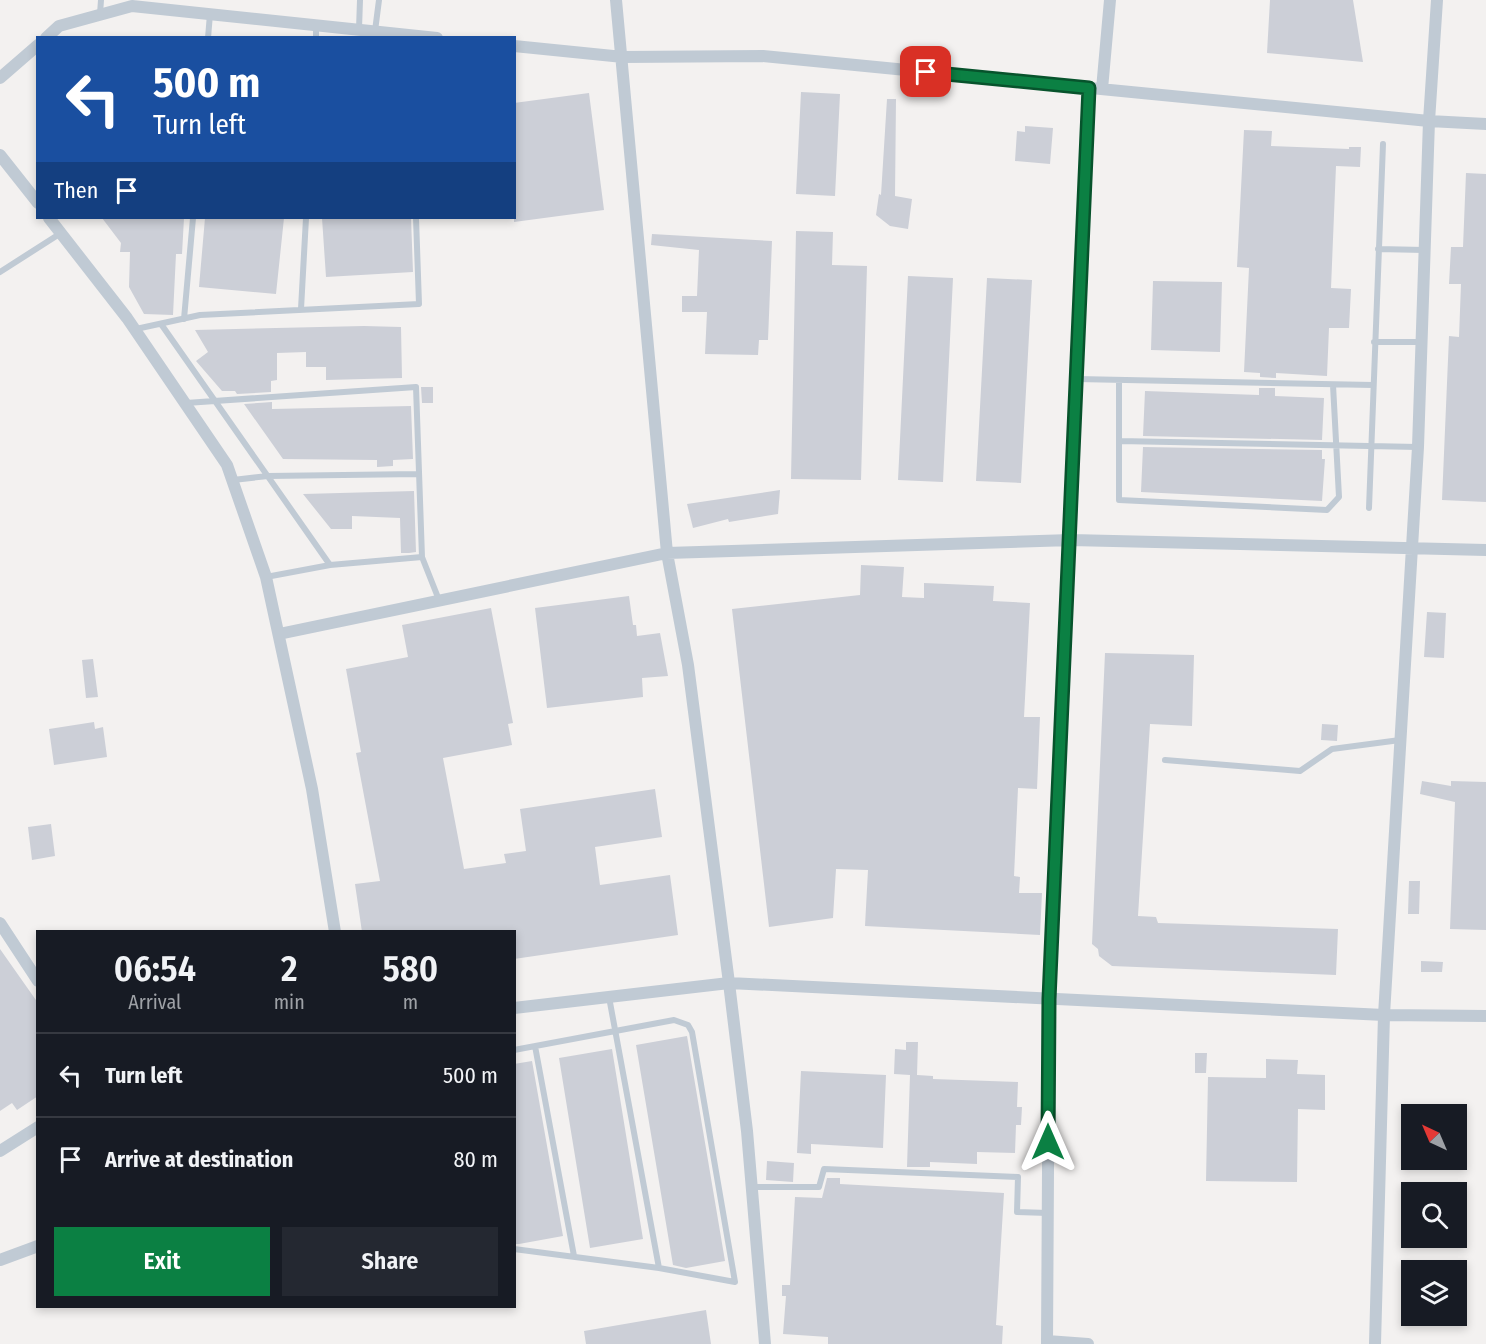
<!DOCTYPE html>
<style>
body{margin:0;font-family:"Fira Sans Condensed",sans-serif;background:#242831;color:#f1f3f6;height:100vh;display:flex;flex-direction:column;font-size:22px;white-space:nowrap}
*{box-sizing:border-box;margin:0}
p{font-size:20px;color:#9ea1a6}
.icon{flex:none;width:33px;height:33px;fill:none;stroke:currentColor;stroke-width:2;stroke-linecap:round;stroke-linejoin:round}
.map{position:relative;flex:1;overflow:hidden}
.drawer{position:absolute;left:36px;top:930px;width:480px;height:378px;display:flex;flex-direction:column;background:#171b24;border-radius:0px;box-shadow:0 3px 9px #0003}
.drawer>*{flex:none}
.top-card{position:absolute;left:36px;top:36px;width:480px;height:183px;border-radius:0px;box-shadow:0 3px 9px #0003;background:#1a4fa0;color:#fff;overflow:hidden}
.needle{width:39px;rotate:316deg}
.fabs{position:absolute;left:1401px;top:1104px;display:grid;gap:12px}
.fabs a{display:grid;place-items:center;width:66px;height:66px;border-radius:0px;background:#171b24;box-shadow:0 3px 9px #0003;font-size:30px}
.pin{position:absolute;display:grid;place-items:center;width:51px;height:51px;color:#fff;margin:-26px;border-radius:12px;box-shadow:0 3px 9px #0006}
.me{position:absolute;width:66px;margin:-33px;rotate:0deg;stroke-linejoin:round;filter:drop-shadow(0 0 4px #0008)}
.turn{display:flex;align-items:center;gap:21px;height:126px;padding:0 18px;font-size:27px}
.turn .icon{width:78px;height:78px;stroke-width:2.5}
.turn b{display:block;font-size:42px;line-height:51px}
.then{display:flex;align-items:center;height:57px;padding:0 18px;background:#0003;gap:12px;font-size:22px}
.eta{display:flex;justify-content:space-evenly;align-items:center;height:102px;text-align:center}
.eta b{font-size:36px;font-weight:600;line-height:42px}
.action{display:flex;gap:12px;margin-top:auto;padding:12px 18px}
.action a{flex:1;height:69px;border-radius:0px;background:#0b8043;color:#fff;font-size:24px;font-weight:600;line-height:69px;text-align:center}
.action a+a{background:#242831;color:#f1f3f6}
ul{padding:0;list-style:none}
li{display:flex;align-items:center;gap:18px;height:84px;padding:0 18px;border-top:2px solid #363941}
li div{flex:1}
li b{display:block;font-size:22px}
li em{font-style:normal}
.map>svg:first-child{display:block}
.building{fill:#cccfd7}
.lines{fill:none;stroke-linecap:round;stroke-linejoin:round}
.service{stroke:#c0cad4;stroke-width:6}
.minor{stroke:#c0cad4;stroke-width:12}
.route-casing{stroke:#07532c;stroke-width:15}
.route{stroke:#0b8043;stroke-width:10}
</style>
<div class="map">
<svg width="1486" height="1344" viewBox="0 0 1486 1344">
<rect width="100%" height="100%" fill="#f3f1f0"/>
<!-- building -->
<path class="building" d="M1270 0H1353L1363 62 1267 53Z
M801 92 840 94 835 196 796 194Z
M589 93 604 210 514 222V103Z
M887 99H896L895 196 912 199 908 229 890 226 876 215 879 194 881 195Z
M1025 126 1053 128 1050 164 1015 161 1017 131 1025 132Z
M1244 130 1272 131 1271 146 1349 149V147H1361L1360 167 1336 166 1331 288 1351 289 1349 328H1329L1327 376 1276 373V378L1260 377V373L1244 372 1249 268 1237 267Z
M1466 173 1486 174V502L1442 500 1449 336 1459 337 1461 284H1449L1451 247H1463Z
M102 218H184L182 254H176L173 315 144 314 129 287 130 252H120L121 243Z
M205 218H284L276 294 199 287Z
M322 218H411L413 272 326 277Z
M796 231 833 232 832 265 867 266 861 480 791 479Z
M652 234 772 241 768 340H759L758 355 705 354 707 312H682V296H697L699 250 651 245Z
M908 276 953 278 943 482 898 480Z
M987 278 1032 280 1021 483 976 481Z
M1153 281 1222 282 1220 352 1151 350Z
M364 326 401 327 402 378 326 380V367H306V352L277 353V380L271 381V392L237 394 235 391H222L196 361 208 352 195 330Z
M421 387H433V403H422Z
M1259 388H1275V396L1324 398 1322 440 1143 436 1145 391 1259 395Z
M272 402V409L411 406 413 459 393 460V466L377 467V460L283 459 244 404Z
M1143 447 1322 450V459H1325L1322 501 1141 492Z
M780 490 778 514 729 522 728 519 693 528 687 504Z
M414 491 416 552 409 553H401L400 518 352 516V529H331L303 494Z
M861 565 904 567 902 597 924 598V583L994 586 993 601 1030 603 1024 717H1040L1037 789 1018 788 1014 876 1020 877 1019 893H1042L1040 935 865 926 868 870 836 869 833 918 769 927 732 609 860 595Z
M629 596 633 625H636L637 636 660 633 668 676 642 678 643 697 547 708 535 608Z
M491 608 513 723 508 724 512 745 443 758 464 869 506 863 504 854 526 851 520 809 655 789 662 837 595 847 600 885 670 875 678 935 514 959V932H362L355 884 380 881 356 753 361 752 346 669 408 657 402 625Z
M1427 612 1446 613 1444 658 1424 657Z
M1105 653 1194 655 1192 726 1150 724 1138 916 1156 917 1158 923 1338 929 1336 975 1112 966 1099 956 1098 949 1092 944Z
M93 659 98 697 86 698 82 660Z
M94 722 95 729 103 727 107 757 54 765 49 729Z
M1322 724 1338 725 1337 741 1321 740Z
M1422 781 1451 786V781L1486 782V930L1450 929 1455 802 1420 794Z
M51 824 55 856 32 860 28 827Z
M1409 881H1420L1419 914H1408Z
M0 949 38 1003V1096L17 1110 12 1103 0 1111Z
M1421 961 1443 962 1442 972H1421Z
M687 1036 725 1261 686 1268 673 1265 636 1045Z
M906 1042H918L917 1075 933 1076V1079L1018 1082 1017 1107H1022L1021 1125H1016L1015 1153 977 1152V1164L930 1162V1167H907L910 1075 894 1074 895 1049 906 1050Z
M612 1049 643 1239 590 1248 559 1058Z
M1195 1053H1207L1206 1073H1195Z
M1266 1059 1298 1060 1297 1074 1325 1075V1110L1298 1109 1297 1182 1206 1181 1208 1077 1266 1078Z
M532 1061 563 1236 519 1244H514V1064Z
M801 1071 886 1075 883 1148 811 1144V1154L797 1153Z
M767 1161 794 1163 793 1182 766 1180Z
M827 1178H840V1184L1004 1193 996 1325 1003 1326 1002 1344H828V1337L783 1334 786 1296H782V1285H790L795 1197 822 1198Z
M706 1310 711 1344H586L584 1331Z"/>
<g class="lines">
<!-- service -->
<path class="service" d="M100 14 101 0
M359 29 360 0
M375 31 379 0
M208 38 210 14
M316 38V25
M1378 249 1424 250
M0 272 61 233
M301 309 306 218
M184 319 193 218
M161 324 330 565 422 557 439 600
M136 329 200 315 419 304 416 218
M1374 342H1421
M1077 379 1373 385
M1119 380V500L1327 510 1339 497 1333 385
M186 403 416 387 422 557
M1119 441 1418 447
M233 480 268 476 419 474
M1369 508 1383 144
M266 577 330 565
M1165 760 1300 771 1332 749 1400 740
M609 997 659 1268
M535 1046 574 1256
M514 1050 674 1020 688 1025 692 1032 735 1282 659 1268 514 1249
M752 1187H819L824 1169 1018 1177 1017 1212 1048 1213"/>
<!-- minor -->
<path class="minor" d="M616 0 667 553 688 665 729 983 747 1131 765 1344
M46 38 59 26 132 6 437 38
M514 46 623 57 763 56 1429 121 1486 124
M0 78 38 45
M1102 89 1110 0
M0 155 38 203
M49 218 127 318 227 465 266 577 312 789 335 932
M279 634 667 553 1071 540 1486 550
M0 923 38 981
M514 1008 729 983 1384 1015 1486 1016
M0 1151 38 1127
M0 1260 38 1246
M1047 1341 1088 1344
M1047 1344 1049 999 1089 88
M1375 1344 1384 1015 1418 447 1429 121 1437 0"/>
</g>
<g class="lines">
<defs>
<path id="route" d="M926 72 1089 88 1049 999 1048 1142"/>
</defs>
<!-- route casing -->
<use href="#route" class="route-casing"/>
<!-- route -->
<use href="#route" class="route"/>
</g>
</svg>
<div class="fabs">
<a><svg class="needle" viewBox="-14 -14 28 28"><path d="M0-13l5 13h-10z" fill="#e53935"/><path d="M0 13l5-13h-10z" fill="#9ea1a6"/></svg></a>
<a><svg class="icon" aria-label="search" viewBox="0 0 24 24"><circle cx="10" cy="10" r="6"/><path d="M15 15l6 6"/></svg></a>
<a><svg class="icon" aria-label="layers" viewBox="0 0 24 24"><path d="M12 4l9 5-9 5-9-5zM3 14l9 5 9-5"/></svg></a>
</div>
<div class="pin" style="left:926px;top:72px;background:#d93025"><svg class="icon" aria-label="arrive" viewBox="0 0 24 24"><path d="M6 21V4h12l-3 4 3 4H6"/></svg></div>
<svg class="me" style="left:1048px;top:1142px" viewBox="-20 -20 40 40"><path d="M0-17L14 15 0 8-14 15z" fill="#0b8043" stroke="#fff" stroke-width="4"/></svg>
<div class="top-card">
<div class="turn"><svg class="icon" aria-label="left" viewBox="0 0 24 24"><path d="M17 20v-9H6M10 6l-5 5 5 5"/></svg><div><b>500 m</b>Turn left</div></div>
<div class="then">Then<svg class="icon" aria-label="arrive" viewBox="0 0 24 24"><path d="M6 21V4h12l-3 4 3 4H6"/></svg></div>
</div>
<section class="drawer">
<div class="eta">
<div><b>06:54</b><p>Arrival</p></div>
<div><b>2</b><p>min</p></div>
<div><b>580</b><p>m</p></div>
</div>
<ul>
<li><svg class="icon" aria-label="left" viewBox="0 0 24 24"><path d="M17 20v-9H6M10 6l-5 5 5 5"/></svg><div><b>Turn left</b></div><em>500 m</em></li>
<li><svg class="icon" aria-label="arrive" viewBox="0 0 24 24"><path d="M6 21V4h12l-3 4 3 4H6"/></svg><div><b>Arrive at destination</b></div><em>80 m</em></li>
</ul>
<div class="action"><a>Exit</a><a>Share</a></div>
</section>
</div>
